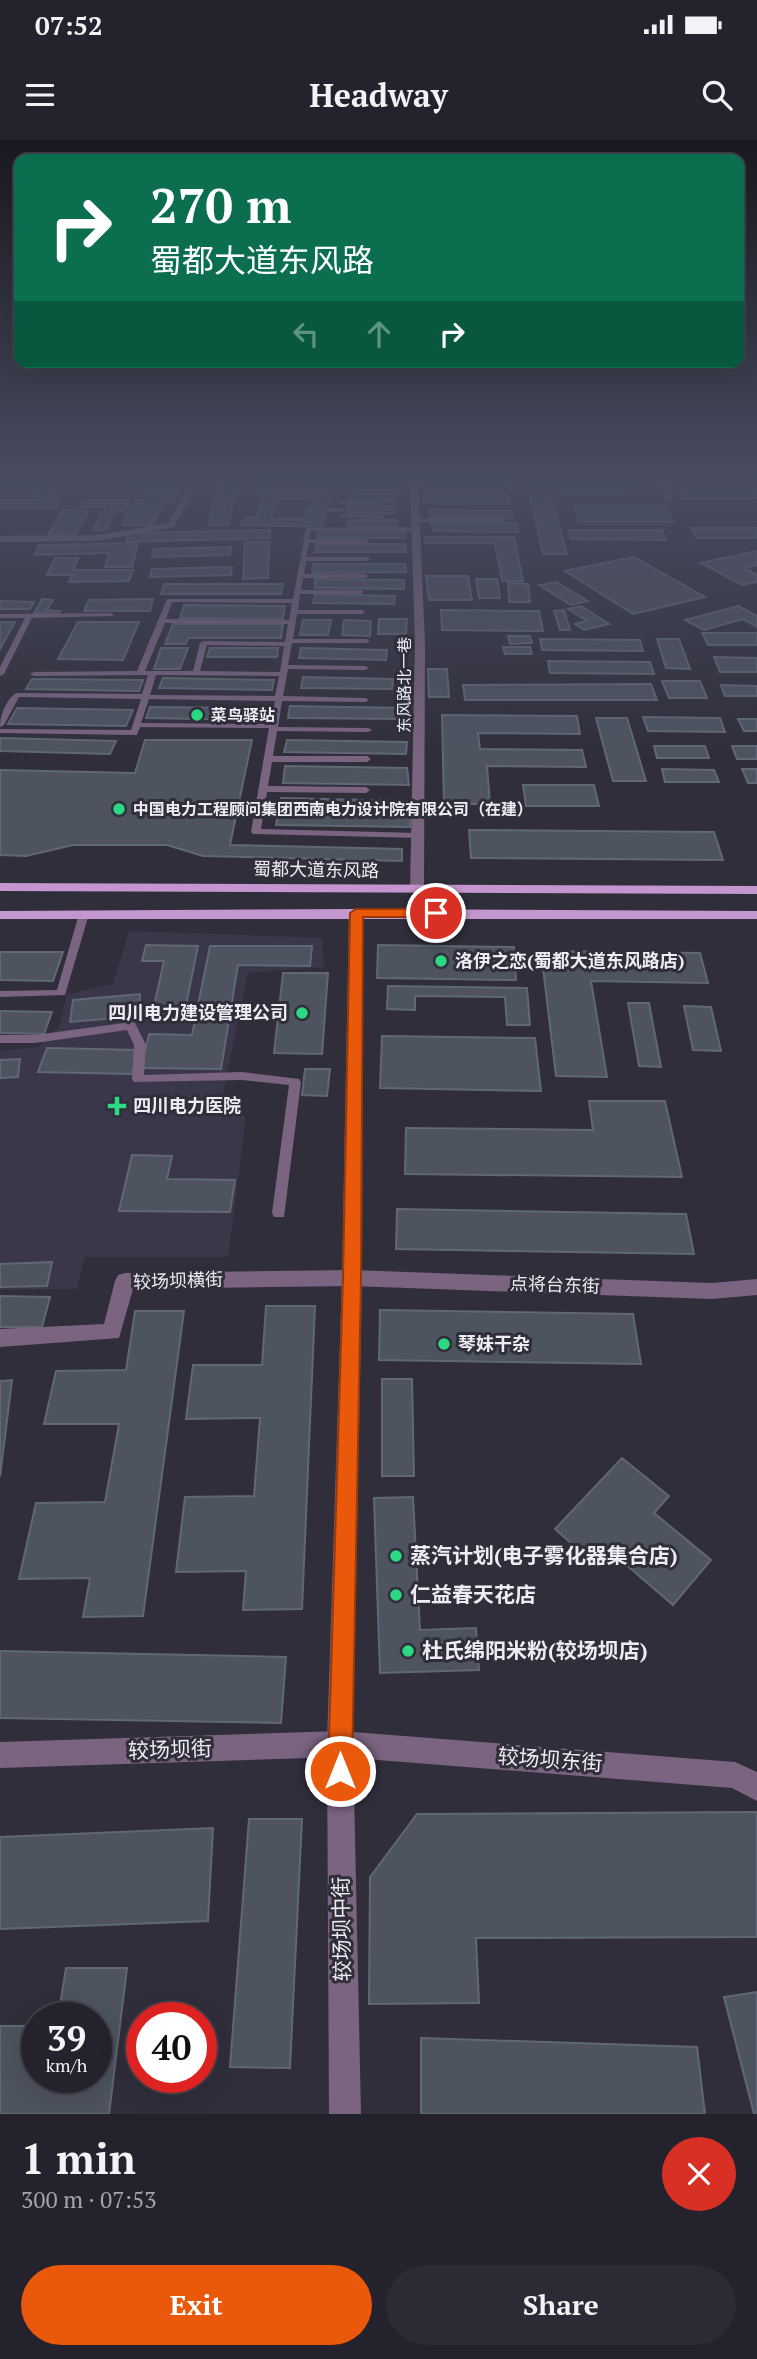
<!DOCTYPE html>
<meta charset="utf-8">
<style>
body{margin:0;font-family:"PT Serif","Noto Sans SC",serif;background:#2c2a34;color:#f1f3f6;height:100vh;display:flex;flex-direction:column;font-size:26px;white-space:nowrap}
*{box-sizing:border-box;margin:0}
p{font-size:23px;color:#a3a4a9}
.icon{flex:none;width:38px;height:38px;fill:none;stroke:currentColor;stroke-width:2;stroke-linecap:round;stroke-linejoin:round}
.map{position:relative;height:1974px;overflow:hidden}
.sheet{display:flex;flex-direction:column;background:#24222c;flex:1}
.sheet>*{flex:none}
.guide{position:absolute;left:14px;top:14px;width:730px;height:214px;border-radius:14px;box-shadow:0 7px 28px #0002,0 0 0 2px #413f48;background:#0b6e4f;color:#fff;overflow:hidden}
.speed{position:absolute;left:21px;top:1862px;display:flex;gap:14px;font-size:35px;font-weight:700;text-align:center}
.speed>*{display:grid;place-content:center;width:91px;height:91px;border-radius:50%;background:#24222c;box-shadow:0 7px 28px #0002,0 0 0 2px #413f48;line-height:1}
.speed small{font-size:18px;font-weight:400}
.speed .limit{border:10px solid #d22;background:#fff;color:#111}
.pin{position:absolute;display:grid;place-items:center;width:60px;height:60px;color:#fff;margin:-30px;border:4px solid #fff;border-radius:50%;box-shadow:0 2px 7px #0007}
.me{position:absolute;width:77px;margin:-38px;rotate:0deg;stroke-linejoin:round;filter:drop-shadow(0 0 5px #0008)}
.turn{display:flex;align-items:center;gap:24px;height:147px;padding:0 21px;font-size:32px}
.turn .icon{width:91px;height:91px;stroke-width:2.5}
.turn b{display:block;font-size:49px;line-height:60px}
.lanes{display:flex;align-items:center;height:66px;padding:0 21px;background:#0003;justify-content:center;gap:35px;direction:ltr}
.lanes .off{opacity:.35}
.round{display:grid;place-items:center;flex:none;width:74px;height:74px;border-radius:37px;background:#2c2a34}
.summary{display:flex;align-items:center;justify-content:space-between;height:119px;padding:0 21px}
h1{font-size:42px;font-weight:800;line-height:52px}
.action{display:flex;gap:14px;margin-top:auto;padding:14px 21px}
.action a{flex:1;height:80px;border-radius:42px;background:#ea580c;color:#fff;font-size:28px;font-weight:800;line-height:80px;text-align:center}
.action a+a{background:#2c2a34;color:#f1f3f6}
.status{display:flex;justify-content:space-between;align-items:center;height:49px;padding:0 35px;background:#24222c;direction:ltr}
.status svg{height:19px;fill:currentColor}
header{display:flex;justify-content:space-between;align-items:center;height:91px;padding:0 21px;background:#24222c;font-size:32px;font-weight:800}
.map>svg:first-child{display:block}
.built{fill:#3b374a}
.building{fill:#4d535f;stroke:#616774;stroke-width:2}
.lines{fill:none;stroke-linecap:round;stroke-linejoin:round}
.service{fill:#7a6480;fill-rule:evenodd}
.minor{fill:#7a6480;fill-rule:evenodd}
.tertiary{fill:#7a6480;fill-rule:evenodd}
.primary{fill:#c496cf;fill-rule:evenodd}
.route{fill:#ea580c;stroke:#983908;stroke-width:2}
.poi-dot{fill:#2bd884;stroke:#302e3b;stroke-width:2.5}
.labels{text-anchor:middle;stroke-width:6;stroke-linejoin:round;paint-order:stroke}
.far-street-label{font-size:16px;fill:#edebf4;stroke:#302e3b}
.far-poi-label{font-size:16px;font-weight:bold;fill:#edebf4;stroke:#302e3b;text-anchor:start}
.street-label{font-size:18px;fill:#edebf4;stroke:#302e3b}
.poi-label{font-size:18px;font-weight:bold;fill:#edebf4;stroke:#302e3b;text-anchor:start}
.near-poi-label{font-size:21px;font-weight:bold;fill:#edebf4;stroke:#302e3b;text-anchor:start}
.near-street-label{font-size:21px;fill:#edebf4;stroke:#302e3b}
</style>
<div class="status"><b>07:52</b><svg viewBox="0 0 49 12"><path d="M0 12V9h3v3zM5 12V6h3v6zM10 12V3h3v9zM15 12V0h3v12zM26 1h20v11H26zM47 4h2v5h-2z"/></svg></div>
<header><svg class="icon" aria-label="menu" viewBox="0 0 24 24"><path d="M4 6h16M4 12h16M4 18h16"/></svg>Headway<svg class="icon" aria-label="search" viewBox="0 0 24 24"><circle cx="10" cy="10" r="6"/><path d="M15 15l6 6"/></svg></header>
<div class="map">
<svg width="757" height="1974" viewBox="0 0 757 1974">
<rect width="100%" height="100%" fill="#302e3b"/>
<!-- built -->
<path class="built" d="M129 791 322 798 324 827 248 833 223 953 246 978 228 1117H85L77 1149 0 1150V911L39 907 59 887 67 854 113 844Z"/>
<!-- building -->
<path class="building" d="M223 340H241L236 356H218Z
M260 340H285L284 345H259Z
M308 340H332V345H307Z
M523 340H635L639 346 617 347 621 355H560L556 345H525Z
M6 341H52L46 349H0Z
M128 341H189L186 349H124Z
M336 342H400V350L335 349Z
M507 343 509 348 424 349 423 344Z
M677 350H757V358H681Z
M37 351 61 352 57 358 33 357Z
M256 351 331 353 327 367H310L313 358H278L271 378 304 379 306 372 326 373 322 387 241 385 245 377H256L265 356 254 355Z
M147 354H177L173 362H164L153 385H122L135 360H143Z
M349 354H396L395 361H349Z
M424 354H508L510 364 424 363Z
M530 356H551L567 414H543Z
M215 359H234L228 385H208Z
M0 360H60L56 368H0Z
M84 360H129L124 371H116L106 390H93L105 367H80Z
M574 365H665L673 382H579Z
M348 366H395V373H347Z
M63 370 89 371 74 396 48 395Z
M429 370 511 371 513 379H430Z
M349 380H397L396 387H348Z
M432 383H516L518 392 433 391Z
M691 388H757V398H697Z
M270 390V398L126 402 129 393Z
M569 390H662L666 400 571 399Z
M318 391H405V398H317Z
M425 397H514L523 441H502L495 403H426Z
M245 402H269L268 438 243 439Z
M138 403 132 427H105L109 413 35 415 39 405Z
M316 404H405L406 412H315Z
M231 407 230 415 152 417 153 409Z
M757 411V425L744 428 757 435V442L742 445 701 423Z
M634 417 705 457 633 474 565 431Z
M55 418H78L73 430H133L129 441 69 442 72 435H47Z
M313 424H405L406 432 312 433Z
M232 427 231 435 150 437 152 429Z
M426 436H468L472 460H429Z
M315 439 404 440V449L315 448Z
M476 439H497L500 458H479Z
M556 442 588 461 571 465 539 445Z
M508 443 528 444 530 462H509Z
M164 444H283L281 454H161Z
M315 454 395 456 394 464 313 463Z
M42 459 53 460 47 470 60 471 58 474 34 473Z
M153 459 150 471H84L89 460Z
M0 461 34 462 30 469H0Z
M184 465 285 466 283 479 180 478Z
M581 466 609 484 584 490 575 484 587 481 568 469Z
M738 466 757 476V487L743 479 704 490 685 480Z
M441 470 539 471 543 491 442 490Z
M564 470 570 490H560L554 471Z
M379 479H407L406 494H378Z
M303 480H331L328 495H300Z
M344 480 371 481 370 496 342 495Z
M0 482H15L0 509Z
M78 482H139L123 520 58 519Z
M173 484H283L281 498H188L186 504H165Z
M702 493H757V505H708Z
M508 496H530L532 503 510 504Z
M540 499 640 500 643 511 542 510Z
M657 499H679L690 529 666 528Z
M503 507H530L532 514H505Z
M161 508H188L180 529H154Z
M210 508H278L277 517H207Z
M301 508 387 510 386 520 299 518Z
M714 517 757 518V532H720Z
M548 521 650 522 654 534 550 533Z
M428 529H447L449 557H429Z
M303 537 393 539 392 549 301 548Z
M163 538 274 540 272 550 159 548Z
M32 539 143 540 139 551 26 549Z
M662 541H700L707 558H669Z
M651 544 657 560H465L463 545Z
M721 545 757 546V556H725Z
M290 566 406 568 405 579 288 578Z
M150 567 265 568 263 580 146 578Z
M17 568 133 570 126 586 8 584Z
M442 575 577 576 580 594 478 593 480 609 582 610 586 627 487 626 490 664H444Z
M643 577 720 578 725 592 648 591Z
M596 578H627L646 641H613Z
M738 579H757V591H744Z
M0 598 116 601 110 614 0 611Z
M145 600H252L230 705 402 709V721L203 716 167 705H73L26 716 0 715V630L135 633Z
M287 600 407 602 406 614 284 612Z
M654 606H705L709 618H657Z
M732 606H757V619H737Z
M285 626 407 628 409 645 283 643Z
M662 629 714 630 719 642H665Z
M742 629H757V643H748Z
M523 645H594L599 666H526Z
M281 658 411 661 410 687 276 685Z
M469 690 714 692 723 720 471 718Z
M146 805 198 806 184 875H152L164 821H142Z
M378 805 514 807 516 840 377 838Z
M210 806H312L310 826 238 825 221 929 141 928 149 894 192 895Z
M541 811 700 813 708 843 591 841 607 937 556 936Z
M0 812H63L53 841 0 840Z
M283 833H328L322 914 274 913Z
M388 846 527 848 530 885H507L505 857 415 856V870L387 869Z
M140 854 139 876 70 882 73 860Z
M628 863H649L661 927 639 926Z
M684 866 711 867 721 911 693 910Z
M0 871 52 872 44 894 0 893Z
M382 896 535 898 541 951 380 948Z
M47 908 138 910 132 934 38 932Z
M20 919 18 937 0 938V920Z
M305 929H330L327 956 302 955Z
M589 961H665L682 1037 405 1034 406 988 593 990Z
M132 1015 172 1016 167 1039 235 1040 230 1072 119 1071Z
M397 1069 686 1074 694 1114 396 1109Z
M52 1122 47 1146 0 1147V1124Z
M0 1156 50 1157 42 1187H0Z
M266 1166H315L302 1469 243 1470 246 1431 176 1432 185 1357 254 1356 260 1278 186 1279 193 1225H262Z
M380 1170 633 1174 641 1224 379 1220Z
M135 1171H184L143 1476 83 1477 90 1438 19 1439 36 1363 105 1362 119 1284H44L56 1231 126 1230Z
M382 1239H412L414 1336H382Z
M12 1240 0 1337V1241Z
M622 1318 669 1356 654 1373 711 1420 673 1465 609 1410 596 1425 555 1389Z
M413 1357 420 1490 476 1488 479 1530 380 1533 374 1358Z
M0 1511 286 1517 281 1583 0 1578Z
M757 1672V1797L476 1798 479 1863 369 1864 370 1737 417 1674Z
M249 1679H302L290 1928 230 1927Z
M213 1688 208 1781 0 1789V1697Z
M66 1828H127L109 1974H0V1886H37V1937H96V1878H58Z
M757 1852V1974H754L724 1857Z
M421 1898 697 1907 705 1974H421Z"/>
<g class="lines">
<!-- service -->
<path class="service" d="M341 361H380L383 363 380 365 339 364Z
M306 368H341L344 370 341 372 304 371Z
M340 374 381 375 384 377 381 379 338 377Z
M415 379H503L506 381 503 383 413 382Z
M306 388 416 387 419 389 416 391H311L309 399H366L369 401 366 403H309L306 417H367L370 419 367 421H306L304 434H365L368 436 365 438H303L301 450H361L364 452 361 454H300L298 470H362L365 472 362 474H297L293 499H366L370 501 366 503H292L288 525 365 526 369 528 365 530 288 529 283 556 365 558 369 560 365 562 282 561 278 587 368 588 372 590 368 592 277 591 273 616H367L371 619 367 622H272L268 646 366 647 370 650 366 653 267 652 261 689 419 693 422 694V698L253 694 251 692 269 588 140 587 137 595H134L0 593V589L131 590 141 559 19 557 4 585 0 587C0 575 6 560 16 553L142 554 148 535 34 536 30 534 34 532 137 531 167 459H293ZM172 462 292 463 289 480 166 479ZM165 483 288 484 285 502 204 501 200 503 193 531H145ZM207 505 284 506 280 532 200 531ZM156 535 279 536 275 556 150 555ZM149 559 275 561 271 584 141 583Z
M111 473 114 475 113 476 32 478 4 534 0 536V527L25 478H0V474Z
M84 771 89 774 65 855 0 857V851L57 850 79 774Z
M131 882 135 883 146 905 144 935 242 932 299 939 301 942 284 1077H274L272 1073 289 945 242 940 134 942 132 939 134 905 127 890 35 903H0V895H35Z"/>
<!-- minor -->
<path class="minor" d="M193 340H201L174 387 97 401 0 402V396L97 395 168 383Z
M410 340H418L425 504 424 750 417 754 410 750 415 504Z
M658 340H666L673 362 666 360Z
M352 1130 712 1143 757 1139V1155L712 1159 352 1146 133 1149 119 1198 0 1207V1189L104 1184 115 1141 118 1135 125 1133Z
M340 1591 735 1622 757 1632V1661L732 1648 340 1617 0 1628V1602Z"/>
<!-- tertiary -->
<path class="tertiary" d="M356 769 363 773 362 1138 353 1604 361 1974H329L327 1604 342 1138 349 773Z"/>
<!-- primary -->
<path class="primary" d="M0 743 757 746V754L0 751Z
M356 769 757 771V779H0V771Z"/>
</g>
<!-- sky -->
<linearGradient id="sky" x2="0" y2="1"><stop stop-color="#1a1920"/><stop offset="0.55" stop-color="#484c60"/><stop offset="1" stop-color="#484c60" stop-opacity="0"/></linearGradient>
<rect width="757" height="616" fill="url(#sky)"/>
<!-- route -->
<path class="route" d="M356 769H436L443 773 436 777H363L361 1138 352 1631 349 1639 340 1643 331 1639 328 1631 343 1138 350 773Z"/>
<!-- markers -->
<g class="poi-dot">
<circle cx="197" cy="575" r="7"/>
<circle cx="119" cy="669" r="7"/>
<circle cx="441" cy="821" r="7"/>
<circle cx="302" cy="873" r="7"/>
<path d="M113.5 955.5h7v7h7v7h-7v7h-7v-7h-7v-7h7z"/>
<circle cx="444" cy="1204" r="7"/>
<circle cx="396" cy="1416" r="7"/>
<circle cx="396" cy="1455" r="7"/>
<circle cx="408" cy="1511" r="7"/>
</g>
<g class="labels">
<!-- far-street labels -->
<g class="far-street-label">
<text transform="translate(404 545) rotate(-90)" y="6">东风路北一巷</text>
</g>
<!-- far-poi labels -->
<g class="far-poi-label">
<text x="211" y="581">菜鸟驿站</text>
<text x="133" y="675">中国电力工程顾问集团西南电力设计院有限公司（在建）</text>
</g>
<!-- street labels -->
<g class="street-label">
<text transform="translate(316 730) rotate(1)" y="6">蜀都大道东风路</text>
<text transform="translate(178 1141) rotate(-2)" y="6">较场坝横街</text>
<text transform="translate(555 1145) rotate(2)" y="6">点将台东街</text>
</g>
<!-- poi labels -->
<g class="poi-label">
<text x="455" y="827">洛伊之恋(蜀都大道东风路店)</text>
<text x="288" y="879" text-anchor="end">四川电力建设管理公司</text>
<text x="133" y="972">四川电力医院</text>
<text x="458" y="1210">琴妹干杂</text>
</g>
<!-- near-poi labels -->
<g class="near-poi-label">
<text x="410" y="1423">蒸汽计划(电子雾化器集合店)</text>
<text x="410" y="1462">仁益春天花店</text>
<text x="422" y="1518">杜氏绵阳米粉(较场坝店)</text>
</g>
<!-- near-street labels -->
<g class="near-street-label">
<text transform="translate(170 1610) rotate(-2)" y="7">较场坝街</text>
<text transform="translate(550 1620) rotate(4)" y="7">较场坝东街</text>
<text transform="translate(342 1789) rotate(-91)" y="7">较场坝中街</text>
</g>
</g>
</svg>
<div class="speed"><div>39<small>km/h</small></div><div class="limit">40</div></div>
<div class="pin" style="left:436px;top:773px;background:#d93025"><svg class="icon" aria-label="arrive" viewBox="0 0 24 24"><path d="M6 21V4h12l-3 4 3 4H6"/></svg></div>
<svg class="me" style="left:340px;top:1631px" viewBox="-20 -20 40 40"><circle r="17" fill="#ea580c" stroke="#fff" stroke-width="3"/><path d="M0-11L8 9 0 5-8 9z" fill="#fff"/></svg>
<div class="guide">
<div class="turn"><svg class="icon" aria-label="right" viewBox="0 0 24 24"><path d="M7 20v-9h11M14 6l5 5-5 5"/></svg><div><b>270 m</b>蜀都大道东风路</div></div>
<div class="lanes"><svg class="icon off" aria-label="left" viewBox="0 0 24 24"><path d="M17 20v-9H6M10 6l-5 5 5 5"/></svg><svg class="icon off" aria-label="ahead" viewBox="0 0 24 24"><path d="M12 20V5M6 11l6-6 6 6"/></svg><svg class="icon" aria-label="right" viewBox="0 0 24 24"><path d="M7 20v-9h11M14 6l5 5-5 5"/></svg></div>
</div>
</div>
<section class="sheet">
<div class="summary"><div><h1>1 min</h1><p>300 m · 07:53</p></div><a class="round" style="background:#d93025;color:#fff"><svg class="icon" aria-label="close" viewBox="0 0 24 24"><path d="M6 6l12 12M18 6L6 18"/></svg></a></div>
<div class="action"><a>Exit</a><a>Share</a></div>
</section>
